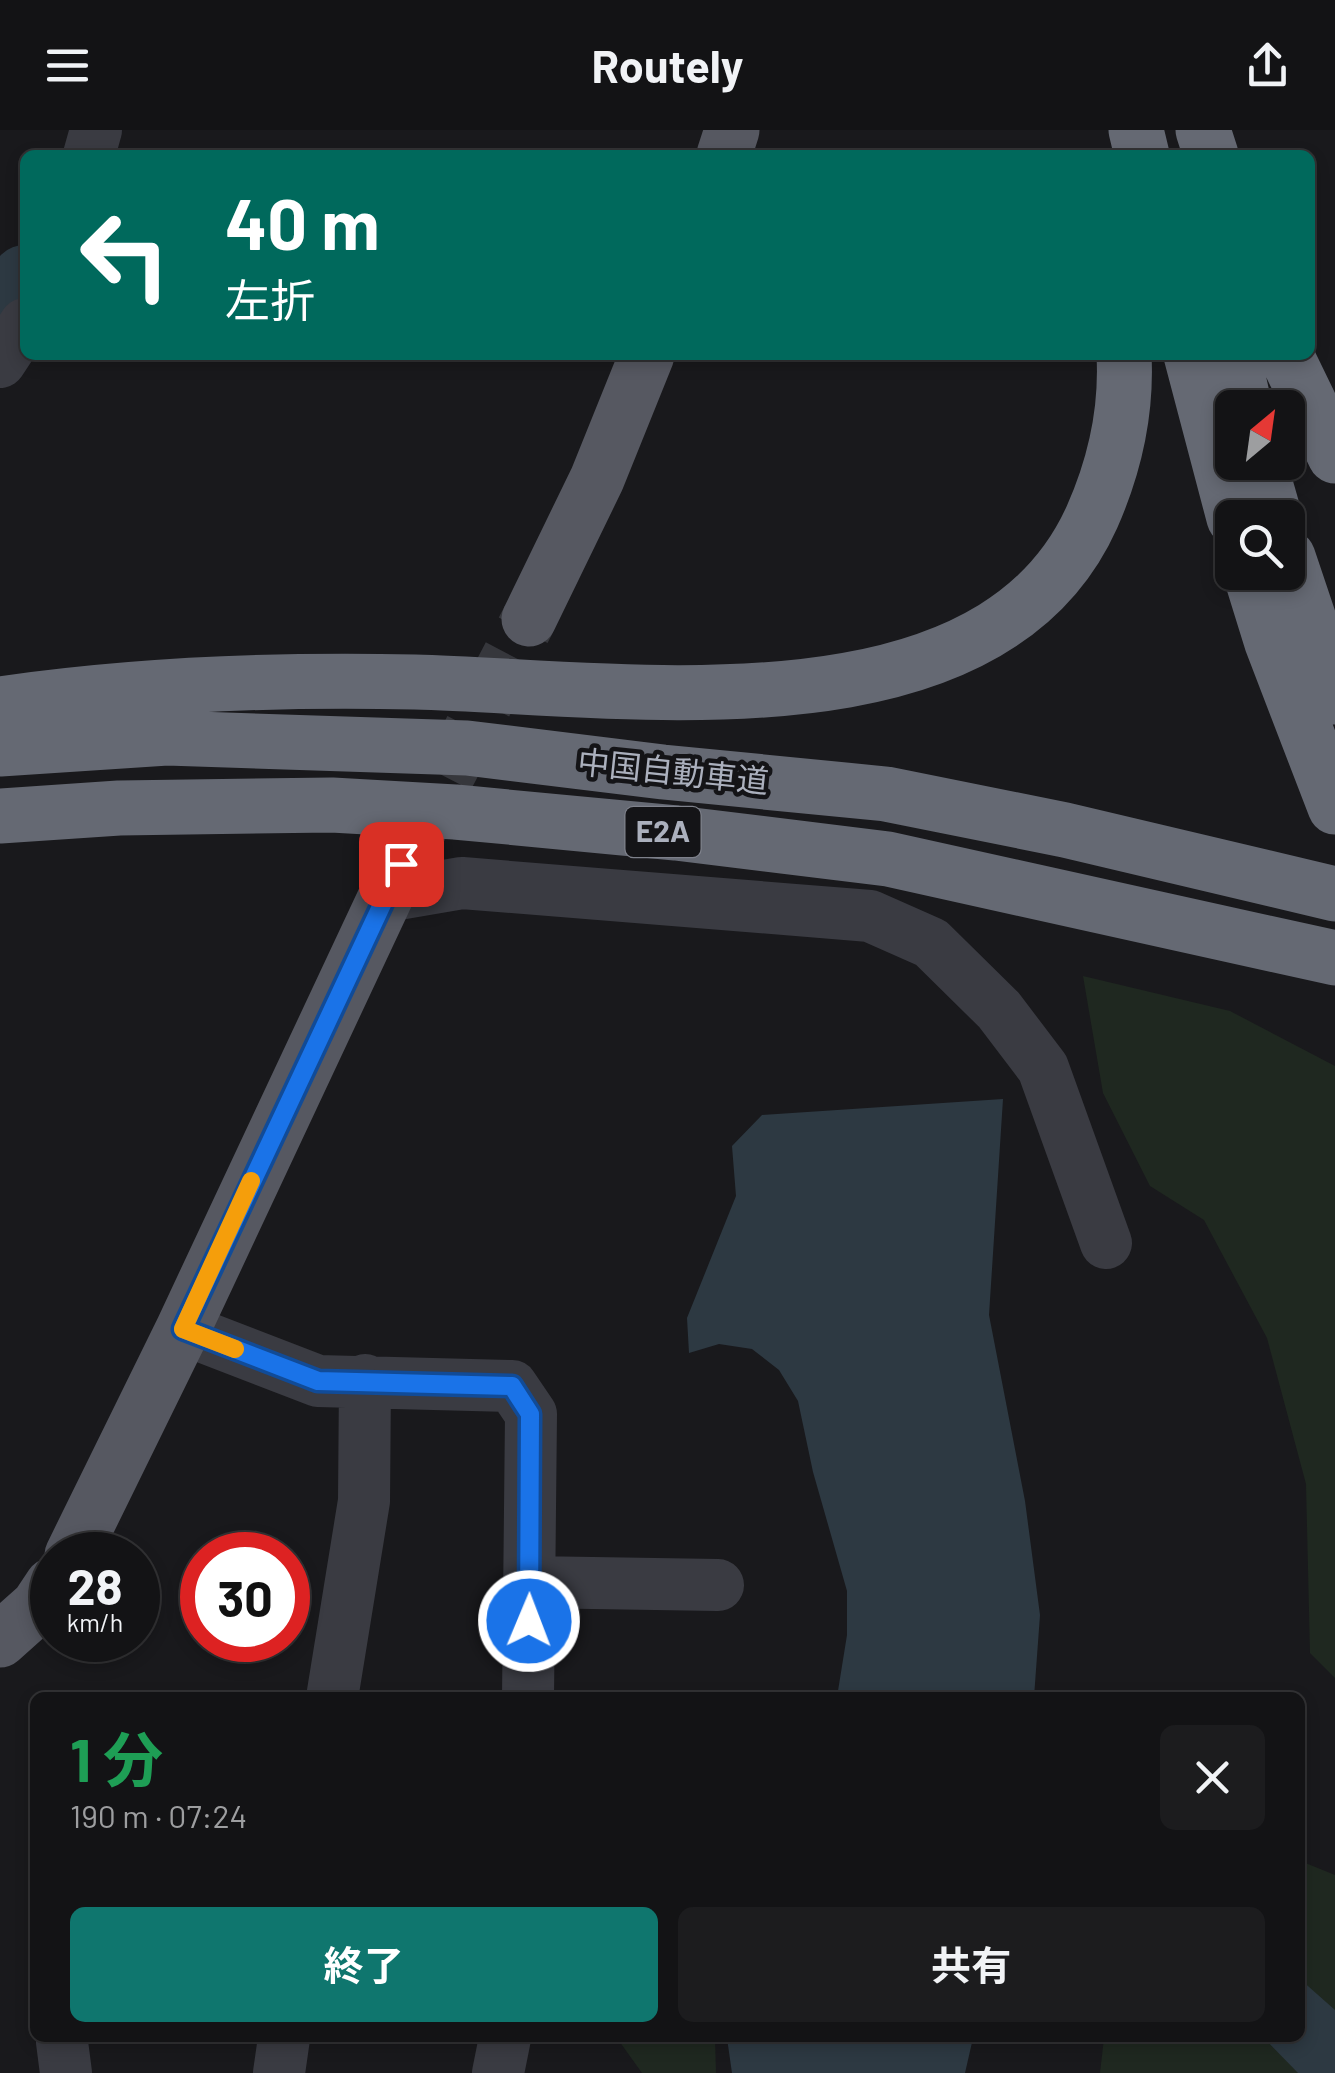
<!DOCTYPE html>
<html lang="ja">
<meta charset="utf-8">
<style>
body{margin:0;font-family:Barlow,"Noto Sans JP",sans-serif;background:#1c1c1e;color:#f1f3f6;height:100vh;display:flex;flex-direction:column;font-size:38px;white-space:nowrap}
*{box-sizing:border-box;margin:0}
p{font-size:32px;color:#9d9ea0}
.icon{flex:none;width:55px;height:55px;fill:none;stroke:currentColor;stroke-width:2;stroke-linecap:round;stroke-linejoin:round}
.map{position:relative;flex:1;overflow:hidden}
.details{position:absolute;left:30px;top:1562px;width:1275px;height:350px;display:flex;flex-direction:column;background:#131315;border-radius:15px;box-shadow:0 5px 15px #0003,0 0 0 2px #323234}
.details>*{flex:none}
.guide{position:absolute;left:20px;top:20px;width:1295px;height:210px;border-radius:15px;box-shadow:0 5px 15px #0003,0 0 0 2px #323234;background:#00695c;color:#fff;overflow:hidden}
.needle{width:65px;rotate:29deg}
.fabs{position:absolute;left:1215px;top:260px;display:grid;gap:20px}
.fabs a{display:grid;place-items:center;width:90px;height:90px;border-radius:15px;background:#131315;box-shadow:0 5px 15px #0003,0 0 0 2px #323234;font-size:50px}
.speed{position:absolute;left:30px;top:1402px;display:flex;gap:20px;font-size:50px;font-weight:700;text-align:center}
.speed>*{display:grid;place-content:center;width:130px;height:130px;border-radius:50%;background:#131315;box-shadow:0 5px 15px #0003,0 0 0 2px #323234;line-height:1}
.speed small{font-size:25px;font-weight:400}
.speed .limit{border:15px solid #d22;background:#fff;color:#111}
.pin{position:absolute;display:grid;place-items:center;width:85px;height:85px;color:#fff;margin:-42px;border-radius:20px;box-shadow:0 5px 15px #0006}
.me{position:absolute;width:110px;margin:-55px;rotate:1deg;stroke-linejoin:round;filter:drop-shadow(0 0 8px #0008)}
.turn{display:flex;align-items:center;gap:35px;height:210px;padding:0 40px;font-size:45px}
.turn .icon{width:130px;height:130px;stroke-width:2.5}
.turn b{display:block;font-size:70px;line-height:85px}
.round{display:grid;place-items:center;flex:none;width:105px;height:105px;border-radius:15px;background:#1c1c1e}
.head{display:flex;align-items:center;justify-content:space-between;height:170px;padding:0 40px}
h1{font-size:60px;font-weight:700;line-height:75px;color:#1e9e55}
.primary-button{display:flex;gap:20px;margin-top:auto;padding:20px 40px}
.primary-button a{flex:1;height:115px;border-radius:15px;background:#0f766e;color:#fff;font-size:40px;font-weight:700;line-height:115px;text-align:center}
.primary-button a+a{background:#1c1c1e;color:#f1f3f6}
header{display:flex;justify-content:space-between;align-items:center;height:130px;padding:0 40px;background:#131315;font-size:45px;font-weight:700}
.map>svg:first-child{display:block}
.green{fill:#1f2820}
.water{fill:#2d3942}
.lines{fill:none;stroke-linecap:round;stroke-linejoin:round}
.river{stroke:#2d3942;stroke-width:68}
.major-tunnel{stroke:#36373c;stroke-width:55;stroke-dasharray:55 28;stroke-linecap:butt}
.minor{stroke:#3a3b42;stroke-width:52}
.major{stroke:#565861;stroke-width:55}
.highway{stroke:#656973;stroke-width:55}
.route-casing{stroke:#114b97;stroke-width:25}
.route{stroke:#1a73e8;stroke-width:18}
.slow{stroke:#f59e0b;stroke-width:18}
.labels{text-anchor:middle;stroke-width:9;stroke-linejoin:round;paint-order:stroke}
.shield{fill:#141417;stroke:#7e818b;stroke-width:2.5}
.shield-label{font-size:30px;font-weight:bold;fill:#abb0bd}
.street-label{font-size:32px;fill:#abb0bd;stroke:#141417}
</style>
<header><svg class="icon" aria-label="menu" viewBox="0 0 24 24"><path d="M4 6h16M4 12h16M4 18h16"/></svg>Routely<svg class="icon" aria-label="share" viewBox="0 0 24 24"><path d="M12 15V3M7 8l5-5 5 5M5 13v7h14v-7"/></svg></header>
<div class="map">
<svg width="1335" height="1943" viewBox="0 0 1335 1943">
<rect width="100%" height="100%" fill="#19191c"/>
<!-- green -->
<path class="green" d="M1083 846 1230 881 1335 936V1548L1310 1523 1306 1354 1267 1208 1204 1090 1150 1056 1103 963Z
M1300 1665 1303 1732 1335 1745V1943H1100L1104 1908H1300Z
M617 1908H715L716 1943H642Z"/>
<!-- water -->
<path class="water" d="M1003 969 989 1185 1025 1371 1040 1485 1034 1567H837L847 1505V1461L813 1342 798 1271 779 1240 752 1219 719 1214 689 1223 687 1188 736 1066 732 1016 762 985Z
M1300 1849 1335 1880V1943H1298L1264 1908H1300Z
M727 1908H973L965 1943H732Z"/>
<g class="lines">
<!-- river -->
<path class="river" d="M0 188 18 165 25 149"/>
<!-- major-tunnel -->
<path class="major-tunnel" d="M408 721 529 489"/>
<!-- minor -->
<path class="minor" d="M89 25 96 0
M0 232 25 194
M386 766 462 753 870 786 931 813 999 880 1043 938 1106 1113
M183 1199 318 1251 512 1256 531 1284 528 1568
M530 1452 718 1455
M332 1568 364 1371 365 1250
M62 1912 66 1943
M279 1943 284 1908
M498 1943 505 1908"/>
<!-- major -->
<path class="major" d="M724 25 732 0
M529 489 597 349 647 225
M72 1425 183 1199 401 734
M0 1510 38 1476 52 1455"/>
<!-- highway -->
<path class="highway" d="M1136 0 1142 25
M1203 0 1211 25
M1191 225 1234 388
M1233 225 1245 278
M1286 225 1335 326
M1259 332 1275 388
M1288 427 1335 567
M1250 442 1272 513 1335 677
M0 574C138 554 276 549 415 552 620 557 989 617 1092 387 1115 335 1127 282 1124 225
M0 619 167 608 467 618 663 642 886 664 1065 700 1335 764
M0 686 119 678 332 675 455 682 676 703 888 729 1335 828"/>
</g>
<g class="lines">
<defs>
<path id="route" d="M401 734 183 1199 318 1251 512 1256 530 1284 529 1491"/>
</defs>
<!-- route casing -->
<use href="#route" class="route-casing"/>
<!-- route -->
<use href="#route" class="route"/>
<!-- slow -->
<path class="slow" d="M235 1219 183 1199 251 1051"/>
</g>
<g class="labels">
<!-- shield labels -->
<rect class="shield" x="625.5" y="677" width="75" height="50" rx="8"/>
<g class="shield-label">
<text x="663" y="712">E2A</text>
</g>
<!-- street labels -->
<g class="street-label">
<text transform="translate(673 642) rotate(6)" y="11">中国自動車道</text>
</g>
</g>
</svg>
<div class="fabs">
<a><svg class="needle" viewBox="-14 -14 28 28"><path d="M0-13l5 13h-10z" fill="#e53935"/><path d="M0 13l5-13h-10z" fill="#9d9ea0"/></svg></a>
<a><svg class="icon" aria-label="search" viewBox="0 0 24 24"><circle cx="10" cy="10" r="6"/><path d="M15 15l6 6"/></svg></a>
</div>
<div class="speed"><div>28<small>km/h</small></div><div class="limit">30</div></div>
<div class="pin" style="left:401px;top:734px;background:#d93025"><svg class="icon" aria-label="arrive" viewBox="0 0 24 24"><path d="M6 21V4h12l-3 4 3 4H6"/></svg></div>
<svg class="me" style="left:529px;top:1491px" viewBox="-20 -20 40 40"><circle r="17" fill="#1a73e8" stroke="#fff" stroke-width="3"/><path d="M0-11L8 9 0 5-8 9z" fill="#fff"/></svg>
<div class="guide">
<div class="turn"><svg class="icon" aria-label="left" viewBox="0 0 24 24"><path d="M17 20v-9H6M10 6l-5 5 5 5"/></svg><div><b>40 m</b>左折</div></div>
</div>
<section class="details">
<div class="head"><div><h1>1 分</h1><p>190 m · 07:24</p></div><a class="round"><svg class="icon" aria-label="close" viewBox="0 0 24 24"><path d="M6 6l12 12M18 6L6 18"/></svg></a></div>
<div class="primary-button"><a>終了</a><a>共有</a></div>
</section>
</div>
